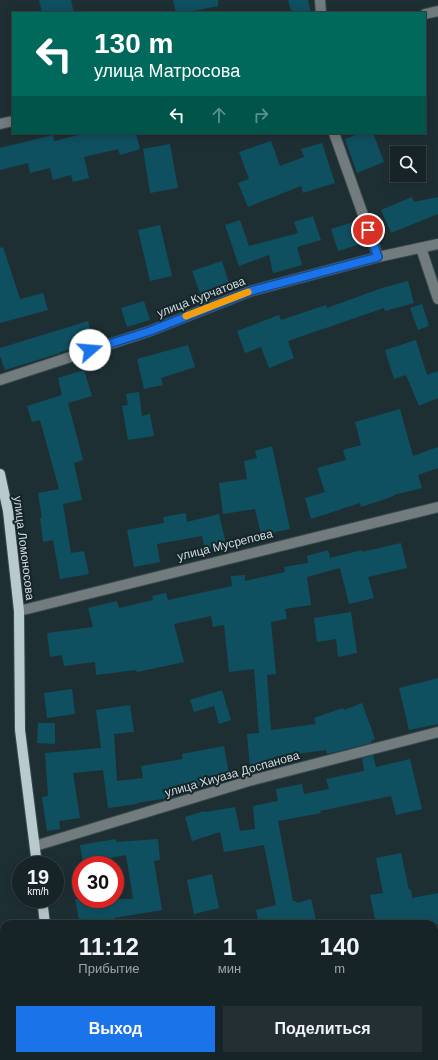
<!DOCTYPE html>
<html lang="ru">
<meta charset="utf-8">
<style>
body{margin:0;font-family:Helvetica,sans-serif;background:#232f33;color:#f1f3f6;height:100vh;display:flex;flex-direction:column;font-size:15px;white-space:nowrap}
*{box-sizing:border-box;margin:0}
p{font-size:13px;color:#9ea4a7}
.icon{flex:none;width:22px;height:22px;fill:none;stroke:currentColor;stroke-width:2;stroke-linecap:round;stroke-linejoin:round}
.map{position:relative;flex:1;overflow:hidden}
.panel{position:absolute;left:0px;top:920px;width:438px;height:140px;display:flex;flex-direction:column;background:#162327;border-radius:12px 12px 0 0;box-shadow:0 2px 10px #0003,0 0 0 1px #354044}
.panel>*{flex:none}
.top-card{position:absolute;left:12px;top:12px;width:414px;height:122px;border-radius:0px;box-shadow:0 2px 10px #0003,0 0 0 1px #354044;background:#00695c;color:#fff;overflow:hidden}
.fabs{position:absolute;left:390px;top:146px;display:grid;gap:8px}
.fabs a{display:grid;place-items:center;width:36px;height:36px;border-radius:0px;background:#162327;box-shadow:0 2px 10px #0003,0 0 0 1px #354044;font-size:20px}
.speed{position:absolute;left:12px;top:856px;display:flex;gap:8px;font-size:20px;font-weight:700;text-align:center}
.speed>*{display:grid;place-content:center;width:52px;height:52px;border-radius:50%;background:#162327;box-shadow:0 2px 10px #0003,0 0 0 1px #354044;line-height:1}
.speed small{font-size:10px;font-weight:400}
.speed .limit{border:6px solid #d22;background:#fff;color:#111}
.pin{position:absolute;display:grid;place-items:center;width:34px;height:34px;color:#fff;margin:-17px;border:2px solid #fff;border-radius:50%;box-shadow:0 1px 4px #0007}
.me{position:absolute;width:44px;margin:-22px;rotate:72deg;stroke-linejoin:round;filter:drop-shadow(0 0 3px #0008)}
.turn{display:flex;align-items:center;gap:14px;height:84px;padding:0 16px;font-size:18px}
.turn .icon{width:52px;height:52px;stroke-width:2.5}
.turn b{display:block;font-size:28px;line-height:34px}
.lanes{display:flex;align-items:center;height:38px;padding:0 16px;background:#0003;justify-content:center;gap:20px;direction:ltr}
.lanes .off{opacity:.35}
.eta{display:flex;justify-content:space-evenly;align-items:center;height:68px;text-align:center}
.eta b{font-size:24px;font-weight:700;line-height:28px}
.cta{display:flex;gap:8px;margin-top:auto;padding:8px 16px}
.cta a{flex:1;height:46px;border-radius:0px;background:#1a73e8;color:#fff;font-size:16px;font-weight:700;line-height:46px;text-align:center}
.cta a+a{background:#232f33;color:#f1f3f6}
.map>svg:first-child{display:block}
.building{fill:#0f5060}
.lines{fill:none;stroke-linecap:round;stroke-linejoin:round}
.minor-casing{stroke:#3a4b4f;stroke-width:12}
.major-casing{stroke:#3a4b4f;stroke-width:12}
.minor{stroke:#727b7d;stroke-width:10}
.major{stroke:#b9cacf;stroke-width:10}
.route-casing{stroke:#114b97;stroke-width:10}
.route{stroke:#1a73e8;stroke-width:7}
.slow{stroke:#f59e0b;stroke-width:7}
.labels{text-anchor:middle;stroke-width:4;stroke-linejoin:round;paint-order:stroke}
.street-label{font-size:12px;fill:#d0dbde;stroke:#15252a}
</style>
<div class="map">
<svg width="438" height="1060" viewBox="0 0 438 1060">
<rect width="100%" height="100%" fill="#1e2f34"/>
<!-- building -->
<path class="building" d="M39 0H71L74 13H42Z
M173 0H218V6L184 13H176Z
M288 0H308L311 13H292Z
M87 133H136L140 149 120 155 118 149 84 157 89 178 73 182 71 175 53 180 50 168 30 173 28 163 0 170V148L53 135 54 141Z
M361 133H373L384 162 357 173 345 139Z
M271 141 280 166 304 157 301 149 322 143 335 183 303 193 301 186 248 207 238 183 249 179 239 152Z
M170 144 178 188 150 193 143 149Z
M412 197 414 202 438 197V214L391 233 381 210Z
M313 216 321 240 297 247 302 265 273 273 269 255 239 266 225 225 240 220 249 246 298 233 294 222Z
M357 221 364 243 338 251 331 229Z
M160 225 172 276 150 281 138 230Z
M3 247 20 299 43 293 48 310 0 323V248Z
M222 261 230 287 201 296 192 271Z
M408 281 414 303 385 311 384 308 288 341 294 358 269 368 261 347 245 353 237 331 279 315 281 320 326 305 327 308 382 288Z
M144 301 150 320 127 327 121 308Z
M422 304 429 326 418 330 410 308Z
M88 321 93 343 60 352V353L5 370 0 356V348Z
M416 340 427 375 438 371V398L419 406 406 375 394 379 385 350Z
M188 345 195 367 161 378 163 385 144 389 137 359Z
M84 370 92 396 68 403 83 460 74 463 82 500 63 504 71 553 84 551 89 574 60 579 53 540 43 542 40 518H42L38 493 59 489 40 420 32 422 27 406 62 395 58 378Z
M139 392 142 416 150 414 154 436 128 440 122 406 128 405 126 394Z
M400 409 413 456 438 447V468L418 475 422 488 394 495V496L361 507 360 503 311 519 305 498 325 492 317 468 346 460 343 450 361 445 355 422Z
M272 446 290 529 261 535 255 509 223 514 219 483 247 479 244 461 257 458 255 451Z
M186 513 187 522 219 514 226 544 205 549 202 536 157 544 160 562 134 567 127 530 164 523 163 517Z
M401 543 407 568 368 577 374 598 349 604 340 568 307 577 311 605 285 609 287 619 271 622 276 674 267 675 271 730 316 724 314 718 343 708 344 710 362 703 375 739 371 741V743L327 754 326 750 274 757V765L250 767 247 734 259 733 254 669 229 672 224 625 213 627 211 616 174 624 184 662 137 672 136 670 96 675 95 662 64 666 62 655 50 657 47 633 93 627 88 608 117 601 119 608 153 600 152 596 166 593 168 600 232 586 231 576 245 575V581L285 572 284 567 308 563 307 556 328 550 330 558 362 550V552Z
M351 612 357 653 338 657 336 639 317 642 314 618Z
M438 678V724L409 730 399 688Z
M72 689 75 714 47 718 44 693Z
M222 690 231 720 219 724 214 706 194 712 190 700Z
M130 705 134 732 114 734 117 781 143 778 141 766 183 759 182 754 224 746 230 780 173 792 174 797 137 803V804L108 808 103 770 73 773 80 818 59 821 60 829 47 831 42 797 48 796 45 753 101 748 96 710Z
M38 723H55V744L37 743Z
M373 755 376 767 410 759 422 809 396 815 391 796 320 811 321 813 278 821 293 901H296L297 903 311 899 317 924H259L256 910 276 905 264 845 224 852 220 832 192 841 185 817 204 811 205 812 235 807 240 831 255 829 253 806 278 801 276 789 302 784 304 794 329 789 326 779 364 771 362 758Z
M116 839V842L158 839 160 860 154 861 162 910 114 918 115 924H80L75 899H133L126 855 83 863 80 845Z
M401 853 409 890H411L412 898 438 893V924H376L370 895 383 893 376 858Z
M212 874 219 908 194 914 187 880Z"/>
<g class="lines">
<defs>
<path id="minor" d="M320 0 321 13
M425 14 438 11
M0 124 13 121
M334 133 378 257
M421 248 438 299
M0 380 150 331 251 291 378 257 438 244
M19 611 438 507
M35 846 249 781 438 732
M434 956 438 955"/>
<path id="major" d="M0 474 8 511 19 611 20 730 37 865
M42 899 45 924
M62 1056V1060"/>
</defs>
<!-- minor casing -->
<use href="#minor" class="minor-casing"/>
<!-- major casing -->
<use href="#major" class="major-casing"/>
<!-- minor -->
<use href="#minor" class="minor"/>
<!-- major -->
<use href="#major" class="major"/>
</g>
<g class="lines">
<defs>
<path id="route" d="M90 350 150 331 251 291 378 257 368 230"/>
</defs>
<!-- route casing -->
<use href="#route" class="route-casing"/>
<!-- route -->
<use href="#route" class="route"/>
<!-- slow -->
<path class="slow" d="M186 316 248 292"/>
</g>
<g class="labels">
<!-- street labels -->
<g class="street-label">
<text transform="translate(201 297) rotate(-21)" y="4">улица Курчатова</text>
<text transform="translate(225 545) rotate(-14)" y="4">улица Мусрепова</text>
<text transform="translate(24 548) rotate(83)" y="4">улица Ломоносова</text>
<text transform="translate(232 774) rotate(-16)" y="4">улица Хиуаза Доспанова</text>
</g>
</g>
</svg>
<div class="fabs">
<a><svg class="icon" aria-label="search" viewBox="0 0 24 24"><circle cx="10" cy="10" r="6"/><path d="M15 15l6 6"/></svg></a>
</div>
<div class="speed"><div>19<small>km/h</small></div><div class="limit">30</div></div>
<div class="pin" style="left:368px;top:230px;background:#d93025"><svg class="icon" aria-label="arrive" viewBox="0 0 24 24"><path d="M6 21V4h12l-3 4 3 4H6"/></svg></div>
<svg class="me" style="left:90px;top:350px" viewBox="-20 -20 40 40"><circle r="19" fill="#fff"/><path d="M0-13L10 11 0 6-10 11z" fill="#1a73e8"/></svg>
<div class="top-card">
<div class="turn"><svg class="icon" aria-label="left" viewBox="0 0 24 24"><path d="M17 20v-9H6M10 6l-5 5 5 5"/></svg><div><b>130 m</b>улица Матросова</div></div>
<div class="lanes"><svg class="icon" aria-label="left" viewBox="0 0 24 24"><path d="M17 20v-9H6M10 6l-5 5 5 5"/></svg><svg class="icon off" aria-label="ahead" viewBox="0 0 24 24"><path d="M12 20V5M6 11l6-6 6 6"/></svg><svg class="icon off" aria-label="right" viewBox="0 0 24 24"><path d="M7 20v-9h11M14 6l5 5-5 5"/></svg></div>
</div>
<section class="panel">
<div class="eta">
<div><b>11:12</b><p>Прибытие</p></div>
<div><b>1</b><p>мин</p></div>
<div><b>140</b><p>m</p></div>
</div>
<div class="cta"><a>Выход</a><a>Поделиться</a></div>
</section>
</div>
